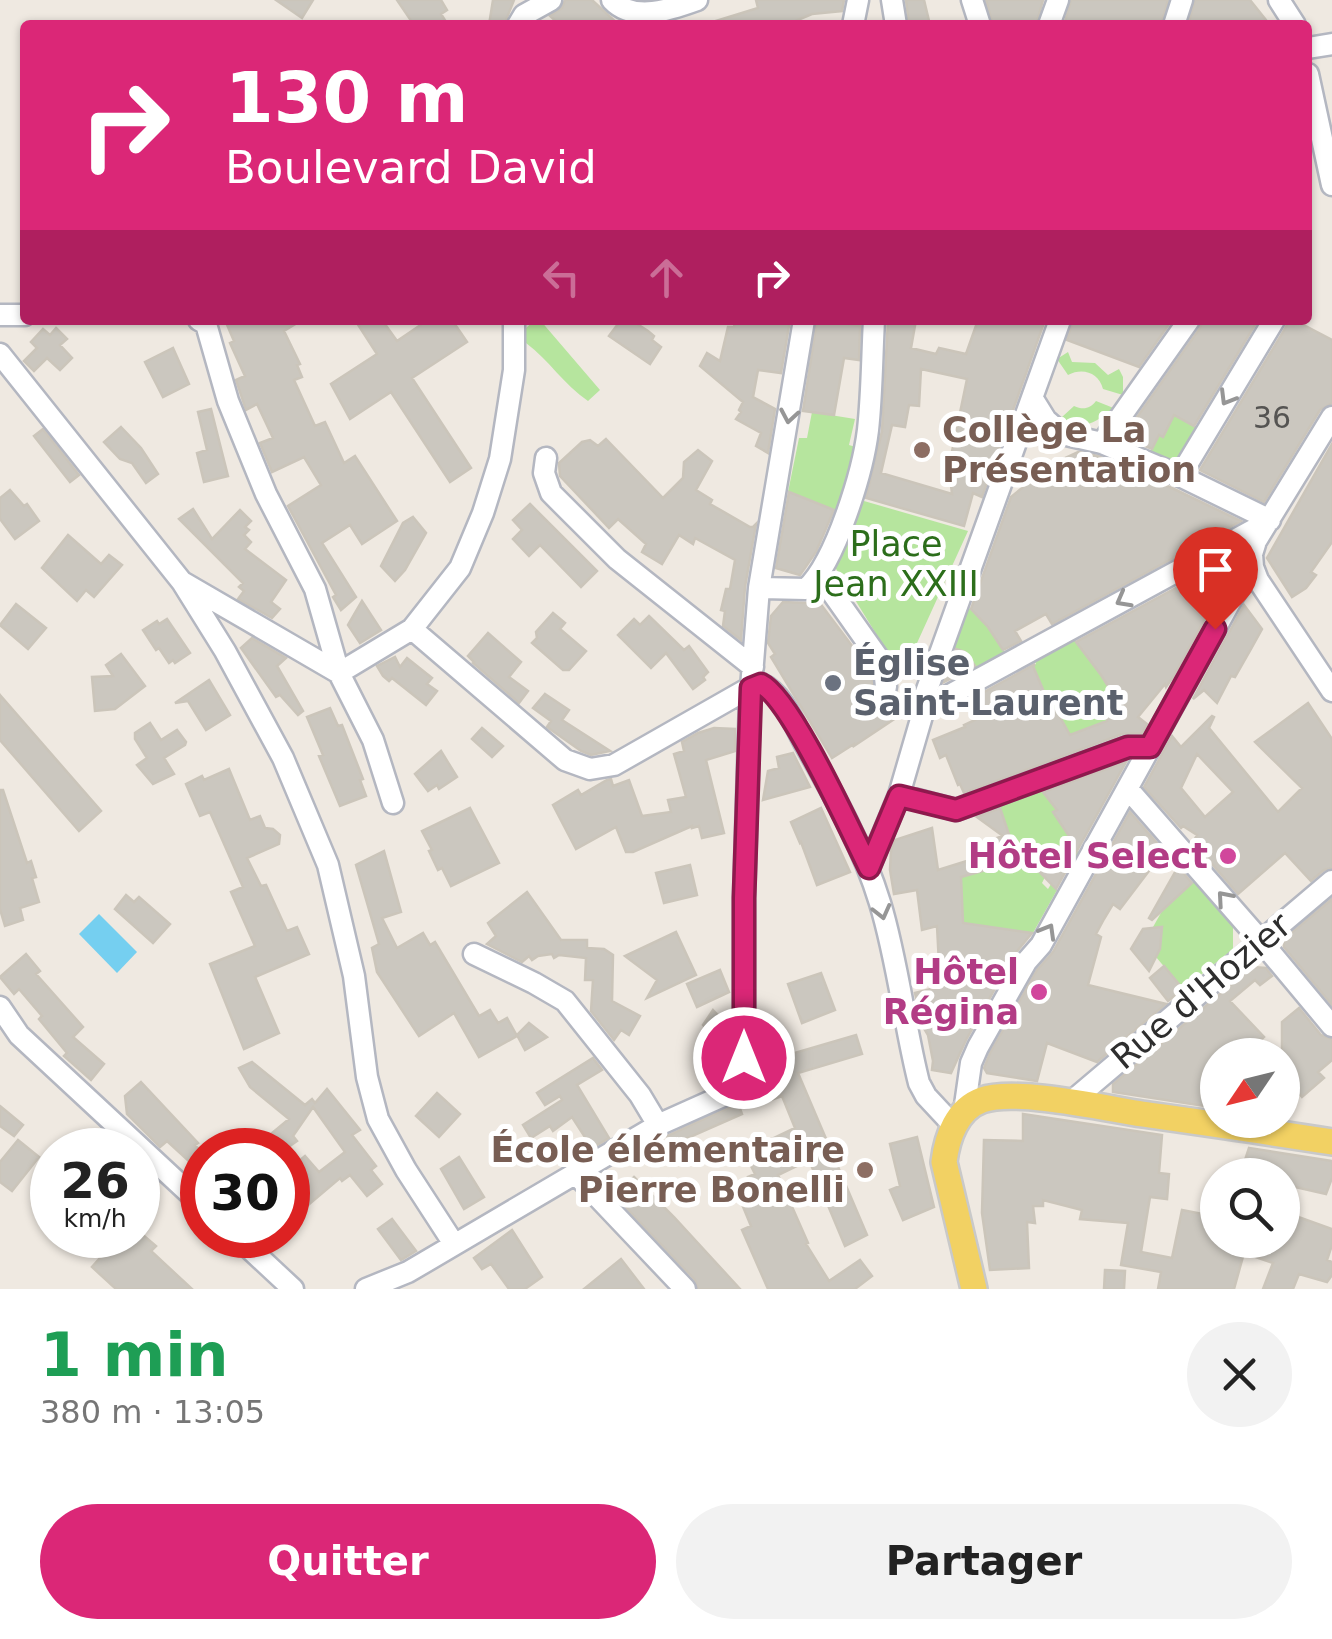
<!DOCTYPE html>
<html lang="fr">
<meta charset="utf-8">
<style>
body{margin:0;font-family:"DejaVu Sans",sans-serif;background:#f2f2f2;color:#222;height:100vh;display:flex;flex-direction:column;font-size:38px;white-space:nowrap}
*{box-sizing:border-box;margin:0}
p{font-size:32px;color:#767676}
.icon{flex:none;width:55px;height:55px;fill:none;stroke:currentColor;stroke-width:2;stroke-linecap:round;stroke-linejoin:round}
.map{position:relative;height:1289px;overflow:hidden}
.details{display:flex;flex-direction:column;background:#fff;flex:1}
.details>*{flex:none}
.guide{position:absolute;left:20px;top:20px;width:1292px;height:305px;border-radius:10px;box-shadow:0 2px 8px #0004;background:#db2777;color:#fff;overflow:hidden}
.needle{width:65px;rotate:235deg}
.controls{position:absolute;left:1200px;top:1038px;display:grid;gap:20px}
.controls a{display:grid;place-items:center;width:100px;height:100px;border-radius:50%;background:#fff;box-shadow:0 2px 8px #0004;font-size:50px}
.speed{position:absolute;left:30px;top:1128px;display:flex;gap:20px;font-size:50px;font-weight:700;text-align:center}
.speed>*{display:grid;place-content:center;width:130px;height:130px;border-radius:50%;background:#fff;box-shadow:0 2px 8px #0004;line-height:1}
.speed small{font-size:25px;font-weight:400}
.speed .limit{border:15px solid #d22;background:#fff;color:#111}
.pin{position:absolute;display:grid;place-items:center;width:85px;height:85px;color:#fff;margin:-102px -42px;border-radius:50% 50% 50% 0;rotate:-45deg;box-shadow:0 0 10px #0007}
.pin .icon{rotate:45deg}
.me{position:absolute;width:110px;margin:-55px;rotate:0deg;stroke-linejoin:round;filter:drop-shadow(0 0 8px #0008)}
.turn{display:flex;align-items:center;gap:35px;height:210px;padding:0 40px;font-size:45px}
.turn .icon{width:130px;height:130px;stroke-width:2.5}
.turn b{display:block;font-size:70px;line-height:85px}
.lanes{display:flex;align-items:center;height:95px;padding:0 40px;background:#0003;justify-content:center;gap:50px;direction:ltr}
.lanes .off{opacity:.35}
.round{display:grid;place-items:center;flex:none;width:105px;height:105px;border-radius:52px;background:#f2f2f2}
.head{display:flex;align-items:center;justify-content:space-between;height:170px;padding:0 40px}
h1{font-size:60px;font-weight:700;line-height:75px;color:#1e9e55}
.primary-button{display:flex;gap:20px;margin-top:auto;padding:20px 40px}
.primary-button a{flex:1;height:115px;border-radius:60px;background:#db2777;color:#fff;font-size:40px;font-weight:700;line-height:115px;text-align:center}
.primary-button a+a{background:#f2f2f2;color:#222}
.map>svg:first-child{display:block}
.green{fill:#b6e59e}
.water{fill:#75cff0}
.building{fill:#cbc7bf;stroke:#cbc5ba;stroke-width:2.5;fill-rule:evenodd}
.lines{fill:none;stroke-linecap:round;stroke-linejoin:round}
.minor-casing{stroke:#b4b7c1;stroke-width:25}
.major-casing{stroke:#c9c9c9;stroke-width:30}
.minor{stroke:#fff;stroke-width:20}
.major{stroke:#f2d163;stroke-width:25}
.oneway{stroke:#969696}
.route-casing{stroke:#8e194d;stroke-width:25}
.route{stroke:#db2777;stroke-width:18}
.education-dot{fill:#8d6e63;stroke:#fff;stroke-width:4}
.worship-dot{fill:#6b7280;stroke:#fff;stroke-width:4}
.hotel-dot{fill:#d1479c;stroke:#fff;stroke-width:4}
.labels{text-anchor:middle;stroke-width:10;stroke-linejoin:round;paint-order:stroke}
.number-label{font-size:30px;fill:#555452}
.education-label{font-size:35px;font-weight:bold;fill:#785e54;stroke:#fff;text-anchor:start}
.park-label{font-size:35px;fill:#2c6e1b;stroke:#fff}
.worship-label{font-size:35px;font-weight:bold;fill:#5b616d;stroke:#fff;text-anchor:start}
.hotel-label{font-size:35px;font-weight:bold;fill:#b23c85;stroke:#fff;text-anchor:end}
.street-label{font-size:35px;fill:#2e2e2e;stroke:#fff}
</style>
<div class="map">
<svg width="1332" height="1289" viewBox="0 0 1332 1289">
<rect width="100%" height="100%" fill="#efe9e1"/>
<!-- green -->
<path class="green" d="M535 320H540L600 390 588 401C564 385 549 360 526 343V328Z
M1068 352 1072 362 1095 363 1108 375 1119 369 1123 377V395L1103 389C1099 373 1083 367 1068 375L1057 359Z
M1096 401 1116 409 1109 421 1103 416C1089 427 1076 428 1062 417L1074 406C1083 410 1090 409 1096 401Z
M812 412 855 419 849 445 859 448 843 513 788 492 799 438H807Z
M1171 413 1201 429 1176 469 1148 456 1159 435 1164 436 1173 417Z
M857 499 968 531 902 676 833 564Z
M967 606 988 627 1006 654 977 669 966 652 953 648Z
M1072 636 1096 668 1114 658 1122 708 1105 715 1107 721 1069 735 1052 711 1033 666 1036 664 1033 658Z
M1040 788 1057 810 1054 813 1079 852 1073 862 1060 846 1026 858 1045 877 1042 883 1048 889 1051 884 1057 890 1033 933 963 923 961 877 1017 861 998 804Z
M1194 881 1233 925V949L1183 989 1156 957 1161 941 1153 927 1162 911Z"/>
<!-- water -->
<path class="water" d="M99 914 137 952 117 973 79 934Z"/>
<!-- building -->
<path class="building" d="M276 0H313L302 18Z
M397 0H441L447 10 441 14 448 25H414Z
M493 0H514L504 25H489Z
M565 0H592L619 25H560L550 16 562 8Z
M756 0H844L842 11 812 14 786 25H716V21L758 8Z
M906 0H924L930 25H909Z
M986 0H1043L1036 25H993Z
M1071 0H1168L1161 25H1064Z
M1195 0H1250L1270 25H1188Z
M225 320H302L284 331 300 364 297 365 302 377 294 380 315 426 325 422 344 463 355 456 397 521 362 544 350 525 322 543 356 597 341 610 333 597 336 595 288 506 321 485 304 457 272 472 260 443 273 438 257 404 246 410 236 380 245 376 230 343 234 341Z
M355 320H382L397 341 428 320H452L467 342 412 378 471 468 450 482 391 392 350 419 331 384 377 354Z
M621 320H631L648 331 654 336 652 340 661 347 650 364 609 336Z
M735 320H790L781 373 758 370 753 397 775 409 768 453 756 446 761 433 736 419 741 412 739 410 743 402 700 366 707 353 720 361 728 327H734Z
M817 320H847V324L860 326 859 360 844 358 834 415 803 411Z
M888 320H916L911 348 936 354 939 348 966 354 978 320H1045L982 497 973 493 964 526 866 498 882 431ZM921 369 967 379 949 466 952 494 881 473 892 425 905 427 909 405 919 406Z
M1073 320H1172L1139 367 1067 340Z
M1203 320H1258L1194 426 1174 415 1163 437 1159 435 1152 449 1123 437 1200 328Z
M1288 320H1294L1332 340V403L1320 410 1264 502 1200 470 1286 327Z
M56 328 67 339 60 345 72 358 60 370 47 358 34 371 24 361 37 348 31 342 43 329 50 335Z
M173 348 189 384 163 397 145 362Z
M211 409 228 476 204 482 197 453 207 450 198 412Z
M121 427 141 448 158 474 146 483 132 463 120 459 104 442Z
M43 429 79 475 70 482 34 436Z
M606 439 663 498 683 478 684 462 698 450 712 461 696 490 712 500 710 504 750 527H753L756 524 745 587 741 640 723 626 725 611 721 610 726 589H730L735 560 695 538 693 544 679 535 662 564 642 552 646 544 618 519 609 528 560 476 559 463 582 442 590 440 598 446Z
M1332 444V542L1311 572 1316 575 1306 588 1292 597 1267 558Z
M1078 452 1098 456 1174 489 1241 521 1052 624 1046 614 1015 631 1021 641 1003 650 988 627 971 609 1011 497 1050 465Z
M10 490 24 506 27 504 39 521 15 539 0 519V498Z
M789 492 834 510 816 552 800 575 776 568Z
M530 504 597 571 581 587 540 545 529 556 513 539 522 530 513 520Z
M193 509 212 539 240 510 251 521 245 527 249 530 244 535 251 542 245 549 286 580 271 602 280 609 272 618 238 599 244 591 239 587 243 583 179 519Z
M413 517 426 533 405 570 395 581 381 566 403 523Z
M68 535 101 564 109 555 122 565 94 597 86 590 77 601 42 568Z
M1200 575 1220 591 1173 677 1166 687 1165 684 1138 717 1147 724 1142 733 1122 734 964 793 960 784 958 785 946 755 940 758 933 740 965 727 964 725 975 720 966 702 1035 664 1033 666 1052 711 1056 710 1070 735 1107 721 1105 715 1122 708 1101 675 1076 642Z
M816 598 871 671 875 696 881 700H889L899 716 854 746V744L832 758 771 657 775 654 768 643 771 616 783 602 807 603Z
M362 601 381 630 360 643 348 625Z
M16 604 46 628 28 649 0 625Z
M1244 605 1262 629 1251 649 1235 677 1231 676 1217 703 1204 690 1193 699Z
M553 613 565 623 560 629 586 651 569 670H563L532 643 537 638 536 632Z
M649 616 684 650 689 646 708 672 703 677 705 680 693 689 666 653 651 668 618 635 634 619 640 625Z
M167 619 190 653 175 663 173 660 169 663 159 648 156 650 143 630 157 621 159 624Z
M488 633 521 662 509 677 528 691 519 703 473 663 474 662 468 656Z
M252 638 286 658 277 666 303 711 298 715 280 695 276 697 241 648Z
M956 649 965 652 975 666 944 682Z
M121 654 145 686 115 709 95 711 92 677 113 676 106 665Z
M395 657 400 667 407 658 432 678 427 684 437 691 426 705 392 678 389 681 383 676 377 666Z
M209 680 230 715 206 730 188 701 175 703Z
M545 694 569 710 562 720 610 751 591 755 581 751 547 727 551 721 533 708Z
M0 695 101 811 79 831 0 740Z
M1308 703 1332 739V868L1324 870 1311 881 1285 853 1238 894 1193 842 1197 835 1183 826 1181 828 1144 787 1172 736 1181 747 1212 716 1214 717 1209 728 1278 812 1302 788 1255 742ZM1197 754 1233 792 1205 817 1181 788Z
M330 708 338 726 342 725 363 779 360 780 366 796 340 806 319 756 323 755 307 717Z
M150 723 161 740 177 730 186 742 185 745 164 758 174 774 153 784 137 765 147 758 135 739V733Z
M482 728 503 746 492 757 472 739Z
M714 728 735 729V751L706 760 724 833 702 838 699 826 692 828V826L633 852H626L616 827 576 849 553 805 578 790 581 795 607 780 611 779 613 786 629 780 642 816 671 812 668 800 686 797 674 754 684 751 682 742 698 733Z
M441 751 457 777 439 789 437 785 428 791 415 774Z
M793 753 810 787 763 800 768 771 779 768 777 757Z
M1126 762 1056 889 1026 858 1073 842 1053 812 1057 810 1043 792Z
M229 769 250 820 260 816 265 828 273 829 280 835 279 844 247 858 261 886 266 885 287 931 297 927 309 954 255 977 279 1033 244 1049 210 964 255 946 231 892 243 887 210 812 200 816 186 784 202 776 204 780Z
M0 790H3L27 863 31 861 36 877 32 878 39 902 20 908 23 920 5 926 0 909Z
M470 808 499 863 451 886 442 868 438 870 429 851 432 850 422 831Z
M821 808 850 872 817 885 801 842 800 843 791 822Z
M1000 808 1018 861 961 877 963 923 1032 933 1014 955 966 1040 951 1073 932 1070 933 1061 928 1035 922 1025 915 993 935 988 933 969H936L935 964H939L937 926 922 930 917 890 894 894 890 870 891 850 895 840 932 828 938 870 986 855 982 843 1003 836 977 817Z
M1130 812 1164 851 1120 909 1113 904 1104 919 1096 934 1101 937 1088 985 1166 1004 1097 1062 1047 1043 1037 1081 987 1073 984 1068 990 1053 1037 970 1053 952Z
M384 851 401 912 382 918 397 948 423 933 430 945 435 942 479 1016 490 1010 498 1023 507 1018 517 1036 479 1057 454 1013 419 1036 377 972 372 948 379 944 356 865Z
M690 865 697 895 664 903 656 873Z
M1178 867 1192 883 1152 920 1149 918Z
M527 892 561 940H587V948L604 949 613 955 612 1001 640 1016 629 1035 621 1030 614 1040 591 1011 593 980H585L586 958 559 955 554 958 552 954 538 956 532 960 529 956 522 962 487 944 496 936 488 923Z
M126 895 134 902 139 897 170 924 153 943 115 909Z
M1332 899V1005L1284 947V939Z
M1162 927 1160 949 1149 971 1131 949 1143 929Z
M676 932 696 975 647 998 657 980 625 956Z
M26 954 40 971 36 974 83 1027 73 1037 104 1064 91 1080 64 1056 67 1053 39 1019 42 1016 19 989 14 994 0 977Z
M1164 966 1183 989 1168 1001 1150 978Z
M1252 967 1266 968 1272 976 1260 985 1255 980 1230 1001 1264 1037 1244 1055H1218V1108L1113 1092V1084Z
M720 970 729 992 697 1007 687 984Z
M821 973 835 1010 802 1023 788 984Z
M1299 1008 1321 1035 1332 1039V1060L1318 1072 1324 1078 1302 1097 1282 1072V1022Z
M713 1010 730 1028V1055L703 1025Z
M529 1023 547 1037 525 1050 517 1035Z
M856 1035 862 1054 798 1073 867 1235 845 1246 809 1160 778 1175 808 1243 806 1244 829 1281 860 1260 872 1276 855 1289H768L742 1230 751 1226 737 1192 751 1185 748 1177 755 1174 744 1152 795 1128 782 1096 771 1100 763 1086 774 1080 767 1061Z
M593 1058 602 1070 577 1085 609 1138 592 1148 572 1117 553 1131 550 1126 531 1138 523 1125 562 1100 560 1096 545 1105 537 1093Z
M252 1062 305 1105 312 1099 315 1103 327 1089 360 1130 352 1135 376 1166 371 1170 382 1184 367 1196 350 1175 342 1181 340 1178 288 1222V1170L305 1156 319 1172 345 1152 313 1107 293 1136 297 1141 284 1150 271 1134 289 1119 250 1087 239 1068Z
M141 1082 198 1143 195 1145 202 1153 191 1163 167 1141 160 1147 127 1114 125 1096Z
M437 1093 460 1114 439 1137 416 1116Z
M738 1103 742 1114 672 1145 667 1136Z
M0 1106 23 1125 14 1136 0 1126Z
M1023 1114 1162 1135 1159 1173 1169 1174 1167 1199 1150 1197 1141 1252 1172 1258 1182 1210 1218 1217V1240H1282V1211L1332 1229V1245L1327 1260 1332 1262V1275L1327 1282 1299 1274 1293 1289H1263L1273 1263 1244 1253 1234 1289H1158L1161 1272 1121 1265 1128 1223 1080 1219 1082 1210 1043 1200V1206H1033L1035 1223 1027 1222 1029 1268 990 1270 982 1213 984 1140 1023 1141Z
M917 1137 934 1207 903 1220 890 1190 900 1186 890 1144Z
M18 1140 39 1157 12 1191 0 1182V1162Z
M1249 1148 1332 1161V1178L1326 1194 1282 1184V1175H1240Z
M459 1157 484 1197 464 1209 441 1169Z
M634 1177 674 1217 740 1289H698L695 1280 615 1196Z
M392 1219 416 1251 401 1260 378 1229Z
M512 1230 542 1277 525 1289H509L491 1264 482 1269 474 1258Z
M94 1235H143L156 1246 151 1251 192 1289H116L92 1267 108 1249Z
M621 1259 644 1289H584Z
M1105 1270 1125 1271 1124 1289H1104Z"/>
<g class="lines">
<defs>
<path id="minor" d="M612 0C634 23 672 9 697 0
M892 0 896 25
M972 0 980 25
M1279 0 1295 25
M518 25 524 15 551 0
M853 25 858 0
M1049 25 1058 0
M1174 25 1182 0
M1308 48 1332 44
M1308 74 1332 185
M0 315H25
M199 320 206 324 228 401 266 494 315 589 339 673 412 629 565 760 590 769 614 765 751 687 761 684C783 694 794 724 805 744 834 795 863 847 880 903 898 962 904 1024 919 1083L926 1096 954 1126
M0 354 182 582 225 651 283 758 328 865 354 976 367 1077 378 1119 406 1170 454 1244
M1033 399 1046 420 1062 434 1102 443 1180 476 1270 520
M1102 443 1189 320
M546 458 544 473 551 493 617 559 753 667
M1180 476 1274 320
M1253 567 1258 580 1332 691
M817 579 826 584 884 666 886 687
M184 583 339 673 373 740 393 803
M759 588 806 589C836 561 863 471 868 430 872 394 872 356 874 320
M412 629 460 568 483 513 500 459 514 370V320
M924 709 1264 524
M1128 789 1261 941 1332 1026
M899 795 956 810 1127 747H1150
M869 868 899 795 924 709V698L1060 320
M474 954 534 983 565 1001 640 1095 658 1125
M0 1007 19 1035 202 1205
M1071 1102 1332 881
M964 1112 971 1063 978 1047 1026 962 1041 945 1234 595 1253 567 1252 554 1256 541 1332 417
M575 1173 685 1289
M235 1235 293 1289
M366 1289 408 1272 658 1125 725 1095 738 1082 744 1058V898L750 700 759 588 804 320"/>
<path id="major" d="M974 1289 944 1162C947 1137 957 1109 982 1100 1015 1088 1104 1108 1142 1114 1205 1123 1269 1132 1332 1142"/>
</defs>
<!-- minor casing -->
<use href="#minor" class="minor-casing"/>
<!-- major casing -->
<use href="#major" class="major-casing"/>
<!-- minor -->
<use href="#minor" class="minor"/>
<!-- major -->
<use href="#major" class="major"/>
</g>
<!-- one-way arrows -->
<defs><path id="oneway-chevron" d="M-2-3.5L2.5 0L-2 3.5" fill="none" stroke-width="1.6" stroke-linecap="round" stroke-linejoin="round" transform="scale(2.5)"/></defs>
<g class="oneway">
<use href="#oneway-chevron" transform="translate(1227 398) rotate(121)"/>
<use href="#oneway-chevron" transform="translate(789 416) rotate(100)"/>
<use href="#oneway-chevron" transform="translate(1123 600) rotate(151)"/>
<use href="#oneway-chevron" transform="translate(1224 898) rotate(-131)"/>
<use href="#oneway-chevron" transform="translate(882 912) rotate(76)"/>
<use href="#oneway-chevron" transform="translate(1048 931) rotate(-60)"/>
</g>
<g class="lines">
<defs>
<path id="route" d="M744 1058V898L751 688 761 684C791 698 851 832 869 868L899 796 956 810 1128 747H1150L1215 629"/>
</defs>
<!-- route casing -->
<use href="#route" class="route-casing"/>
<!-- route -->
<use href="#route" class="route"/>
</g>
<!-- markers -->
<g class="education-dot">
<circle cx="922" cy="450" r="10"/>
<circle cx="865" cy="1170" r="10"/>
</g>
<circle class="worship-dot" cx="833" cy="683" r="10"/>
<g class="hotel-dot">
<circle cx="1228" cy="856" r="10"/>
<circle cx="1039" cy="992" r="10"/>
</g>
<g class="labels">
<!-- number labels -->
<g class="number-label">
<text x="1272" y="428">36</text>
</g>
<!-- education labels -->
<g class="education-label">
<text x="942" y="442">Collège La<tspan x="942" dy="40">Présentation</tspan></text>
<text x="845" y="1162" text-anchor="end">École élémentaire<tspan x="845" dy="40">Pierre Bonelli</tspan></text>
</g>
<!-- park labels -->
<g class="park-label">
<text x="896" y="556">Place<tspan x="896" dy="40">Jean XXIII</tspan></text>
</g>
<!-- worship labels -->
<g class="worship-label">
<text x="853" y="675">Église<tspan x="853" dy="40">Saint-Laurent</tspan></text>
</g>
<!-- hotel labels -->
<g class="hotel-label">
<text x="1208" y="868">Hôtel Select</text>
<text x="1019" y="984">Hôtel<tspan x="1019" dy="40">Régina</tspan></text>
</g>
<!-- street labels -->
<g class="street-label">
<text transform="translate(1201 991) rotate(-40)" y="12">Rue d'Hozier</text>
</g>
</g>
</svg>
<div class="controls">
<a><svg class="needle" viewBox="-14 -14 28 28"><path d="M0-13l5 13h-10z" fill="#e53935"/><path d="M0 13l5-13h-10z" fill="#767676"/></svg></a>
<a><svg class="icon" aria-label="search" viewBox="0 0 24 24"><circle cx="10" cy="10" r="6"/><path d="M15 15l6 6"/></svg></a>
</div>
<div class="speed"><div>26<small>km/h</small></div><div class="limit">30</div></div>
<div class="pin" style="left:1215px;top:629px;background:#d93025"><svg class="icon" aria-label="arrive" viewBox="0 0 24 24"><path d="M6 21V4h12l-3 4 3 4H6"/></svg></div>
<svg class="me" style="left:744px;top:1058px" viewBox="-20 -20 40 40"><circle r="17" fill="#db2777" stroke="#fff" stroke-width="3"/><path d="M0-11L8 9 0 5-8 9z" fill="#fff"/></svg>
<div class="guide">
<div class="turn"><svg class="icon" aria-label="right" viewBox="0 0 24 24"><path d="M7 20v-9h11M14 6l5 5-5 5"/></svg><div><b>130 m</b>Boulevard David</div></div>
<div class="lanes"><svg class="icon off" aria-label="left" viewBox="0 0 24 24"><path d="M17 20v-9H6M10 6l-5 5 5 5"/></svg><svg class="icon off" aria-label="ahead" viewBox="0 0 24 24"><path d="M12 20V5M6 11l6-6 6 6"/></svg><svg class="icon" aria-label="right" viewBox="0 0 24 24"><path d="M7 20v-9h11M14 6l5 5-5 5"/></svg></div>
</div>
</div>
<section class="details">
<div class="head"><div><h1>1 min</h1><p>380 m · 13:05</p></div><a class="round"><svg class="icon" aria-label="close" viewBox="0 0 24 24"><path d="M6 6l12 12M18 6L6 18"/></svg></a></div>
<div class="primary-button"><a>Quitter</a><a>Partager</a></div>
</section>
